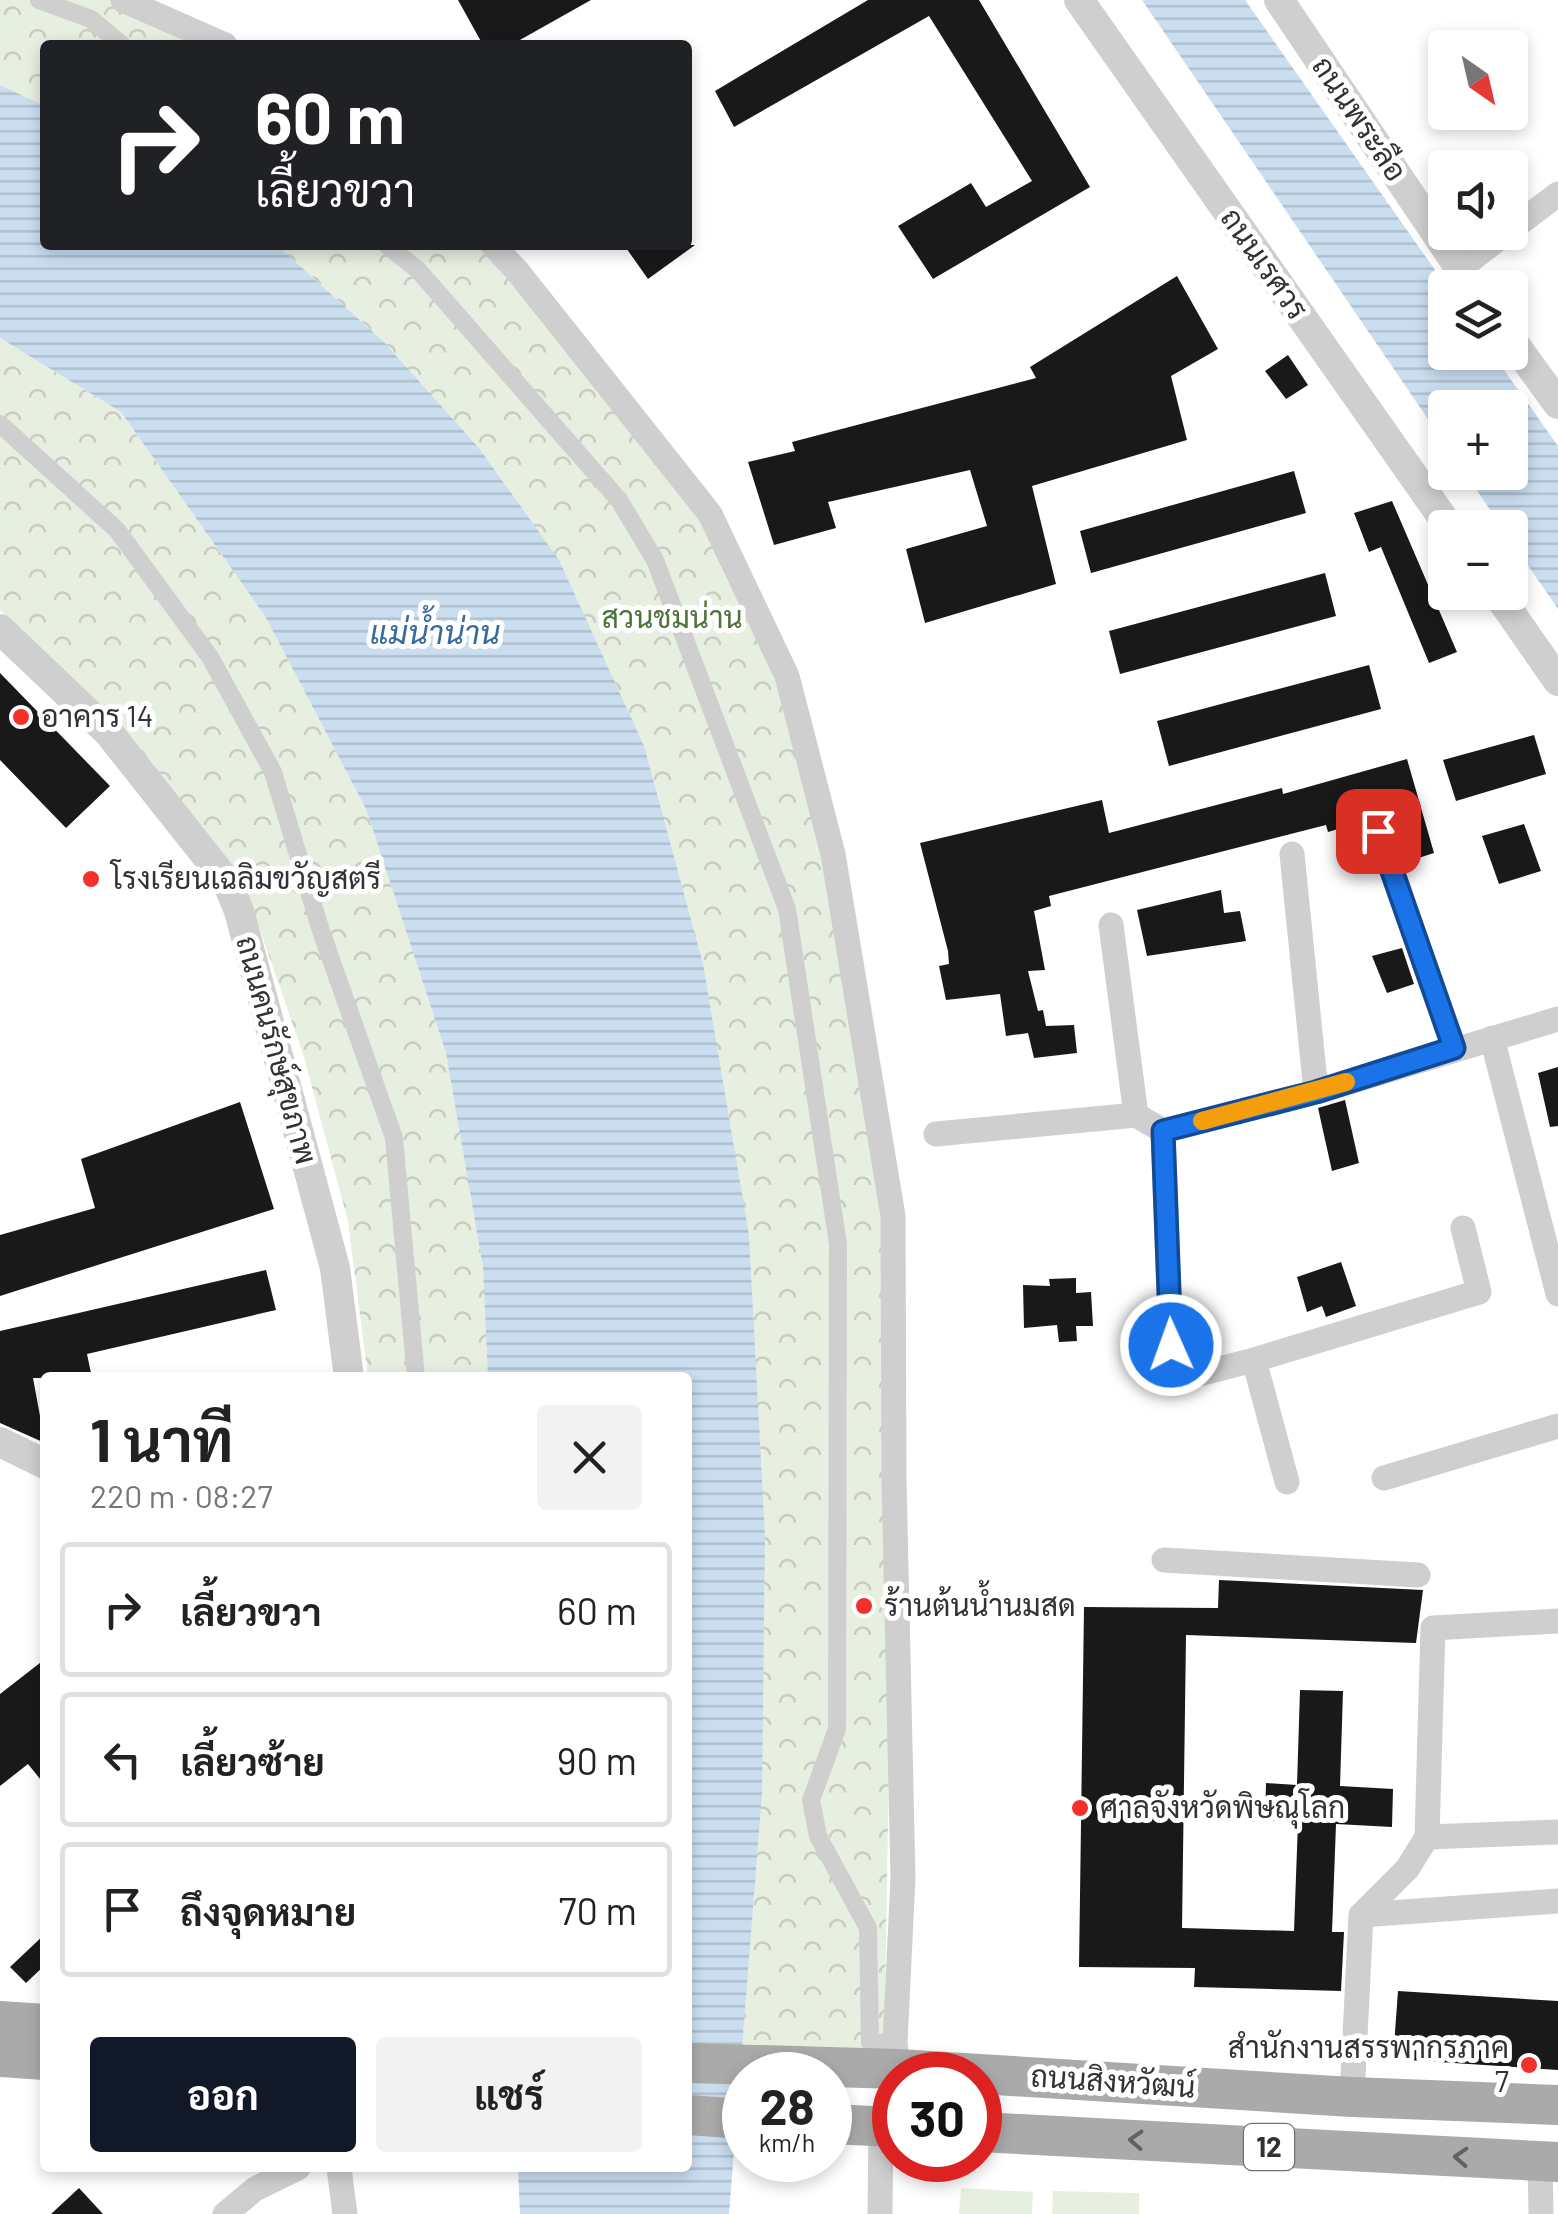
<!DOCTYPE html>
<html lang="th">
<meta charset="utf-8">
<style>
body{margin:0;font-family:Barlow,Sarabun,sans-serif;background:#f2f2f2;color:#222;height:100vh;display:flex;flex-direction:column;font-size:38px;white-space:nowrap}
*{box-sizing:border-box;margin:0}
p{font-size:32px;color:#767676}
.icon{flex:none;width:55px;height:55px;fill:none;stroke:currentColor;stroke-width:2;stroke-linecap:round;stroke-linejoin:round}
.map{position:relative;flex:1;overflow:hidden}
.side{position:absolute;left:40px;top:1372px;width:652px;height:800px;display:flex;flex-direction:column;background:#fff;border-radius:10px;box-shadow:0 5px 15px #0003}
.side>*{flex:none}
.guide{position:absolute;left:40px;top:40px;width:652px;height:210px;border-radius:10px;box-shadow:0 5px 15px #0003;background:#202124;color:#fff;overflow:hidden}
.needle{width:65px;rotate:146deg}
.controls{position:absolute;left:1428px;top:30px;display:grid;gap:20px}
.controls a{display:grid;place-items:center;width:100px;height:100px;border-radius:10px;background:#fff;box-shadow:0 5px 15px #0003;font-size:50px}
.speed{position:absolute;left:722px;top:2052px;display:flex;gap:20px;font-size:50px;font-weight:700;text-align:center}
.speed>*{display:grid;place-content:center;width:130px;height:130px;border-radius:50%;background:#fff;box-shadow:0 5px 15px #0003;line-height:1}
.speed small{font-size:25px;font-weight:400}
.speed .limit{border:15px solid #d22;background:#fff;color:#111}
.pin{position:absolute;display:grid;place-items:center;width:85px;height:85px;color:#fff;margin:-42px;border-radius:20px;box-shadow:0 5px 15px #0006}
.me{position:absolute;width:110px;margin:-55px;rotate:358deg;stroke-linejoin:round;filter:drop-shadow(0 0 8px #0008)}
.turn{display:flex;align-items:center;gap:35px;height:210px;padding:0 50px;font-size:45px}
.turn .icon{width:130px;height:130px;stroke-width:2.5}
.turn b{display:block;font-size:70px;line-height:85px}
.round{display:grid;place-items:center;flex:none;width:105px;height:105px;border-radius:10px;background:#f2f2f2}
.head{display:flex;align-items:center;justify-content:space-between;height:170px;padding:0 50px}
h1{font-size:60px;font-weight:700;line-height:75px}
.button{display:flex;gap:20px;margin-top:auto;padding:20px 50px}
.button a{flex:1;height:115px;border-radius:10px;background:#111827;color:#fff;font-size:40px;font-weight:700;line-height:115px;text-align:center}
.button a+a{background:#f2f2f2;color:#222}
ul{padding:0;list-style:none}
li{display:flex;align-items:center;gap:30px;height:135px;margin:0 20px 15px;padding:0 30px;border:5px solid #e0e0e0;border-radius:10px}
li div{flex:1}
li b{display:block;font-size:38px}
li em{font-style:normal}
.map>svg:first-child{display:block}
.grass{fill:#e7efe0}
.forest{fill:url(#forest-crowns)}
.water{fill:url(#water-rules)}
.building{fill:#191919}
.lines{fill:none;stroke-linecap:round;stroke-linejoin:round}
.pedestrian{stroke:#cfcfcf;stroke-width:18}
.minor{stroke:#cfcfcf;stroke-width:25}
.tertiary{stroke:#cfcfcf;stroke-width:30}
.primary{stroke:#aaa;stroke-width:40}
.oneway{stroke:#626262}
.route-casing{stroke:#114b97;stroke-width:25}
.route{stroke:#1a73e8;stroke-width:18}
.slow{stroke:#f59e0b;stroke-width:18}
.poi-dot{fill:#f3302a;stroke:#fff;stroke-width:4}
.labels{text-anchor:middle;stroke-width:10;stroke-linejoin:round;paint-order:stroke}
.shield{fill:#fff;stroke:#707070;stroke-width:2.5}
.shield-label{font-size:28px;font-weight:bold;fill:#323232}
.street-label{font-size:30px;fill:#323232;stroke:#fff}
.park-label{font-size:30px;fill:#4f733b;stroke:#fff}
.poi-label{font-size:30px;fill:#323232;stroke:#fff;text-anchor:start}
.water-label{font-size:32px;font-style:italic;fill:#386b9c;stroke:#fff}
</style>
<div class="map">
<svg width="1558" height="2214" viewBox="0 0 1558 2214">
<defs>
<pattern id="forest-crowns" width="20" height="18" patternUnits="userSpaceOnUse" patternTransform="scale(2.5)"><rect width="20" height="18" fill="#e7efe0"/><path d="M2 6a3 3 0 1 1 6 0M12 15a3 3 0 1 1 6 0" fill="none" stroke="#c7cdc1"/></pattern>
<pattern id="water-rules" width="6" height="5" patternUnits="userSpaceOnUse" patternTransform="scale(2.5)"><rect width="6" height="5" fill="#cbdef0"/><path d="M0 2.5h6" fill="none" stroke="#afbfce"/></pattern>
</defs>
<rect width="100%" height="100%" fill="#fff"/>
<!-- grass -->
<path class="grass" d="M961 2188 1033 2192 1032 2214H959Z
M1053 2191 1139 2193V2214H1052Z"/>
<!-- forest -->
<path class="forest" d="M0 0H123L225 45H45V106L0 85Z
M277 245H493L710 514 792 692 893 1216 894 1479 884 2056 742 2046 760 1458 559 561 479 448 384 342Z
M0 338 121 412 265 616 366 809 446 1053 490 1300 496 1377H368L348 1221 303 1054 244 884 75 687 0 610Z"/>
<!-- water -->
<path class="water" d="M1142 0H1245L1447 287 1445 352 1492 353 1558 446V609L1510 539V528L1502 527 1465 473 1510 472V408H1445V444Z
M0 85 45 106V245H277L384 342 479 448 559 560 644 746 703 964 749 1235 765 1537 762 1793 729 2214H520L518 2168H688V1378L488 1377 483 1267 446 1053 366 809 265 616 121 412 0 338Z"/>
<!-- building -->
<path class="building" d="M458 0H591L511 45H483Z
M868 0H979L1090 187 933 279 898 226 971 183 986 207 1032 181 929 16 734 127 715 91Z
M624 245H695L648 279Z
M1177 276 1218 349 1171 376 1187 440 1032 486 1056 584 925 623 906 549 987 526 970 470 828 502 836 528 774 545 748 462 795 451 792 442 1036 378 1030 367Z
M1288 355 1308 385 1286 399 1265 371Z
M1294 471 1306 513 1091 573 1080 531Z
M1392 501 1457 652 1429 663 1381 547 1369 552 1354 513Z
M1325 573 1336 616 1120 674 1109 631Z
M1369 665 1381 709 1169 766 1157 721Z
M0 673 110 786 66 828 0 760Z
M1534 735 1546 774 1456 801 1443 760Z
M1407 759 1434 853 1406 862 1389 815H1374L1365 821 1328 832 1326 825 1049 896 1051 906 1034 911 1045 970 1028 971 1038 1011 1043 1010 1046 1026 1074 1025 1077 1053 1034 1058 1028 1033 1006 1036 1000 994 946 1000 939 966 949 964 948 951 920 843 1102 800 1109 833 1282 788 1283 794Z
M1524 824 1541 871 1499 884 1482 836Z
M1221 890 1224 913 1240 911 1246 941 1147 956 1137 910Z
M1402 948 1414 984 1387 993 1372 956Z
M1558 1067V1126L1550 1127 1538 1073Z
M1345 1100 1359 1163 1332 1171 1318 1108Z
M240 1102 274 1209 0 1296V1235L95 1208 81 1159Z
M1341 1262 1356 1306 1326 1317 1322 1306 1307 1312 1297 1277Z
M266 1270 276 1310 87 1354 92 1378H33L45 1443 0 1423V1331Z
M1076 1278V1293L1091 1292 1093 1326H1076L1077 1341 1059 1342 1057 1325 1024 1328 1023 1285 1050 1286 1049 1279Z
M1219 1580 1423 1590 1416 1643 1186 1635 1182 1928 1294 1931 1298 1822 1265 1820 1266 1783 1297 1785 1300 1690 1343 1691 1340 1786 1393 1789 1392 1827 1336 1824 1332 1932H1344L1341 1991 1194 1987 1195 1968 1079 1967 1084 1607 1218 1608Z
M45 1659V1785L28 1764 0 1786V1694Z
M45 1934V1965L26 1983 10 1967Z
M1398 1991 1558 2001V2070L1393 2059Z
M79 2188 103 2214H51Z"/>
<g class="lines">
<!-- pedestrian -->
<path class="pedestrian" d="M39 0 91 19 122 45
M387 245 418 270 619 500 655 560 787 909 838 1244 837 1729 811 1800 818 1836 868 1928 870 2042 895 2043
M0 424 117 530 210 657 273 772 321 931 394 1138 416 1378"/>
<!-- minor -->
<path class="minor" d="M123 0 225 45
M1510 230 1558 194
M493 245 518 272 710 514 787 676 833 854 893 1216 894 1479 903 1878 895 2043 898 2069
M1459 269 1507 232
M1378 831 1454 1048
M1292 854 1316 1092
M1111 925 1136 1115
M1492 1038 1558 1294
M1163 1131 1172 1381 1254 1360 1479 1292 1463 1228
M936 1134 1136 1115 1163 1131 1316 1092 1558 1019
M1254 1360 1287 1482
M1384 1478 1558 1426
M1164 1560 1418 1575
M1427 1837 1558 1832
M1361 1915 1558 1901
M1352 2097 1361 1915 1407 1869 1427 1837 1433 1628 1558 1621
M1540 2161 1541 2214
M339 2168 345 2214
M225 2214 255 2189 298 2168
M880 2214 881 2127"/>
<!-- tertiary -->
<path class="tertiary" d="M1079 0 1450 528
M1279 0 1473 288
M1510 338 1558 404
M1496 592 1558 681
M0 629 109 733 227 882 239 911 335 1268 349 1378
M0 1442 45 1464"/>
<!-- primary -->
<path class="primary" d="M0 2021 45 2024
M0 2057 45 2060
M688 2063 898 2069 1352 2097 1558 2105
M688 2115 745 2119
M830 2124 895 2127
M980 2132 1558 2162"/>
</g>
<!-- one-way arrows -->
<defs><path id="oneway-chevron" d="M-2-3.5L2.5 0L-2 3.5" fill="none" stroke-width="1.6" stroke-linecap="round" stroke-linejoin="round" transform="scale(2.5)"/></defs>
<g class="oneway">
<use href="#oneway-chevron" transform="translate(1136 2140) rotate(-177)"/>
<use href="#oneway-chevron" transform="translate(1461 2157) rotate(-177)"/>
</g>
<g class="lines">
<defs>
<path id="route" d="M1171 1345 1163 1131 1316 1092 1454 1048 1378 831"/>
</defs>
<!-- route casing -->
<use href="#route" class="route-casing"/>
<!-- route -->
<use href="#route" class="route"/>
<!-- slow -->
<path class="slow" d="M1202 1121 1346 1082"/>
</g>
<!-- markers -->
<g class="poi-dot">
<circle cx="21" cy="717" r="10"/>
<circle cx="91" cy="879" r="10"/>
<circle cx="864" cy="1606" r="10"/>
<circle cx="1080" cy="1808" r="10"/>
<circle cx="1529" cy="2065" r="10"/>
</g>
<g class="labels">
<!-- shield labels -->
<rect class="shield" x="1244" y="2124" width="50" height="46" rx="8"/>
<g class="shield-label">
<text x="1269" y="2157">12</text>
</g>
<!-- street labels -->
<g class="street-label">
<text transform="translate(1359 119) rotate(56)" y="10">ถนนพระลือ</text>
<text transform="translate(1264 264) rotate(55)" y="10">ถนนเรศวร</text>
<text transform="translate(276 1050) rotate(75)" y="10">ถนนคนรักษ์สุขภาพ</text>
<text transform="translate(1113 2082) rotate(4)" y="10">ถนนสิงหวัฒน์</text>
</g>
<!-- park labels -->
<g class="park-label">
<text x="672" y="628">สวนชมน่าน</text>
</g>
<!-- poi labels -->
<g class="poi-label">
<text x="41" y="727">อาคาร 14</text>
<text x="111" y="889">โรงเรียนเฉลิมขวัญสตรี</text>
<text x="884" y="1616">ร้านต้นน้ำนมสด</text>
<text x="1100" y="1818">ศาลจังหวัดพิษณุโลก</text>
<text x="1509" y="2058" text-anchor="end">สำนักงานสรรพากรภาค<tspan x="1509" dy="34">7</tspan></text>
</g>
<!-- water labels -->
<g class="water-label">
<text x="435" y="644">แม่น้ำน่าน</text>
</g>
</g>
</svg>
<div class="controls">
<a><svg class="needle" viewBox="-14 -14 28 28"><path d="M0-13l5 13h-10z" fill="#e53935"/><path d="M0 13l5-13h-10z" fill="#767676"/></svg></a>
<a><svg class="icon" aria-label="sound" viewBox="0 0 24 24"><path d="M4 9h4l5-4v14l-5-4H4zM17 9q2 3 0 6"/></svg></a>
<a><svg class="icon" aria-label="layers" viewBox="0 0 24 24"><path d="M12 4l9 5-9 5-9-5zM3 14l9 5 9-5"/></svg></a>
<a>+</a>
<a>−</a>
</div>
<div class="speed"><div>28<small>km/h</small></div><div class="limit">30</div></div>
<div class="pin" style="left:1378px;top:831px;background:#d93025"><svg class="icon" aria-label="arrive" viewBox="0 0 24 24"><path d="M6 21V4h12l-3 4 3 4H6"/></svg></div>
<svg class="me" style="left:1171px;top:1345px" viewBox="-20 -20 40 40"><circle r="17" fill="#1a73e8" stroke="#fff" stroke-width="3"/><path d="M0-11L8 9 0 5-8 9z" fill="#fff"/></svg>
<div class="guide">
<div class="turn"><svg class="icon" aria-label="right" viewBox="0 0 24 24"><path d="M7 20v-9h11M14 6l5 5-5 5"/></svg><div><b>60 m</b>เลี้ยวขวา</div></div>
</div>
<section class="side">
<div class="head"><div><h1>1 นาที</h1><p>220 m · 08:27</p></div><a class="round"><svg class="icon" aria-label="close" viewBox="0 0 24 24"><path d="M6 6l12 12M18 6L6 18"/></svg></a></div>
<ul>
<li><svg class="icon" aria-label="right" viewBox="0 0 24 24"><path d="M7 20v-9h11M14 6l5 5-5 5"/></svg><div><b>เลี้ยวขวา</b></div><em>60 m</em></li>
<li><svg class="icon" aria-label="left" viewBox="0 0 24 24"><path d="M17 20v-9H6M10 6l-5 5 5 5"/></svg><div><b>เลี้ยวซ้าย</b></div><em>90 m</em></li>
<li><svg class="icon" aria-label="arrive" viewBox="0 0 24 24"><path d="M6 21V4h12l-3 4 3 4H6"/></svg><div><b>ถึงจุดหมาย</b></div><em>70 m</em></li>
</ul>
<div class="button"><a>ออก</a><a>แชร์</a></div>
</section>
</div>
